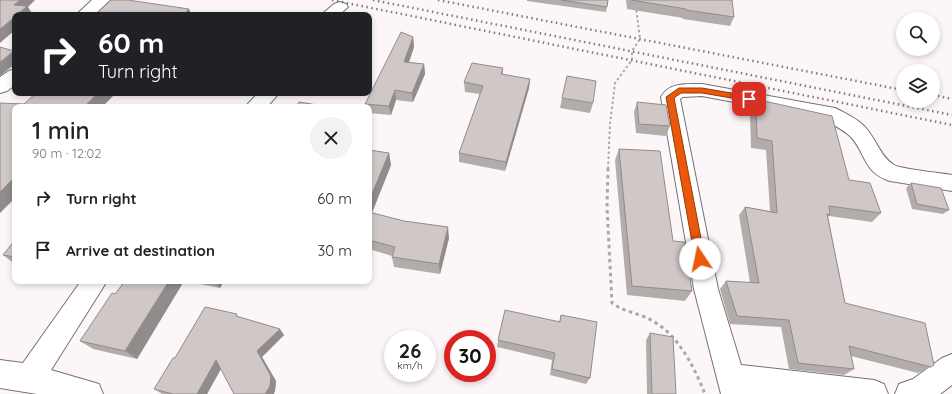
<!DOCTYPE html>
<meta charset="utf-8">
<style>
body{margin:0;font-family:Quicksand,sans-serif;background:#f2f2f2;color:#222;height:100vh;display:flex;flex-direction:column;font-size:15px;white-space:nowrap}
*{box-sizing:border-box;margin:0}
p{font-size:13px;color:#767676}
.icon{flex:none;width:22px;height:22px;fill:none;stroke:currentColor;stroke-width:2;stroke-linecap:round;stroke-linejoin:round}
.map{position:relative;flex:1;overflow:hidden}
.drawer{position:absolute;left:12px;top:104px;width:360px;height:180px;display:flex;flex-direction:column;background:#fff;border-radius:8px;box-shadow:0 2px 6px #0003}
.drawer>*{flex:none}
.top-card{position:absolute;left:12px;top:12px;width:360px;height:84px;border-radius:8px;box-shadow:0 2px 6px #0003;background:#202124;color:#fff;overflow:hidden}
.controls{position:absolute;left:896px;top:12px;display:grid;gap:8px}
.controls a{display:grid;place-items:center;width:44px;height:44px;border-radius:50%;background:#fff;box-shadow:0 2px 6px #0003;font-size:20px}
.speed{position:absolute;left:384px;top:330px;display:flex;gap:8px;font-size:20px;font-weight:700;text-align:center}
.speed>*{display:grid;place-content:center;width:52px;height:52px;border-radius:50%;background:#fff;box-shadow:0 2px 6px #0003;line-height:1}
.speed small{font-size:10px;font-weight:400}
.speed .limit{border:6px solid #d22;background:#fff;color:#111}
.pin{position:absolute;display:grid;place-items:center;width:34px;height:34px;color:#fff;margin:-17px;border-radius:8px;box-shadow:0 2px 6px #0006}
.me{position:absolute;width:44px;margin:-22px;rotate:349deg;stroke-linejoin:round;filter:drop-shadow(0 0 3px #0008)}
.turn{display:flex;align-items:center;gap:14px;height:84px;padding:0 20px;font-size:18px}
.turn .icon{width:52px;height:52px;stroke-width:2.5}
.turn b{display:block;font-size:28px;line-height:34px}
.round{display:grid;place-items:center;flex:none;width:42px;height:42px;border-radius:21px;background:#f2f2f2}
.headline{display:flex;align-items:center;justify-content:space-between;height:68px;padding:0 20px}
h1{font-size:24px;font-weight:600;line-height:30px}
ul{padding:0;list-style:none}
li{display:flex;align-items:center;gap:12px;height:52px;padding:0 20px}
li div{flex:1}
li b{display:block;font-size:15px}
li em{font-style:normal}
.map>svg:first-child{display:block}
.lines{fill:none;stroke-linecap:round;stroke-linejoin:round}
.minor-casing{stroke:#777173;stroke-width:2}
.path-far1{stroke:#aca7a8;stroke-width:2;stroke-dasharray:2.5 2.5;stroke-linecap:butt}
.path{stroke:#aca7a8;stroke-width:3;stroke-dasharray:3.5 3.5;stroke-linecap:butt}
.minor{fill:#fff;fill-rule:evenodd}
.rail{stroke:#807c7d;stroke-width:2.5;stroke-dasharray:1.5 3.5;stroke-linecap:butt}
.wall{fill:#b2acaa}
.shaded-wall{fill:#918c8b}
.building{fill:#cfc8c6;stroke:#918c8b}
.route{fill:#ea580c;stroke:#983908}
</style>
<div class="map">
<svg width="952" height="394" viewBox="0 0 952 394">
<rect width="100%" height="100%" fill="#fdf6f8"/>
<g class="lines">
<defs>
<path id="minor" d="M92 0H110L94 15H76Z
M340 2 346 4 348 7 339 15H321L334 4Z
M15 69V85L7 91 0 93V77L9 71Z
M702 84 835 108C845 113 856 118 864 126 876 138 879 155 894 165 901 169 941 173 952 175V191L890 181C863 173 866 152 850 136 842 129 832 124 823 119L702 96 683 97 680 99 718 289 741 365 874 380 884 384 888 394H721L694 289 661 97C669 82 687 84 702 84Z
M258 93H279L267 107H245Z
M81 281H107L51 370 99 384 103 394H37L0 388V360L23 363Z
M952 354V385L940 394H895L899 384 913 379 942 358Z"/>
</defs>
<!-- minor casing -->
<use href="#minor" class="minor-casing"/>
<!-- path-far1 -->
<path class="path-far1" d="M608 169 610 124 615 83 632 60V51L640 39 636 8"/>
<!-- path -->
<path class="path" d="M608 168 607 207 612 303C624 312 639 313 651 320 679 335 694 367 705 394"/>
<!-- minor -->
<use href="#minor" class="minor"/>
<!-- rail -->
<path class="rail" d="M332 0 952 125
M373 0 952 115
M438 0 903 90
M933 95 952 99"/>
</g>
<!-- wall -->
<path class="wall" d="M527 0H608L606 12 527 1Z
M626 0H732L734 17 730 26 683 19V18L627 9Z
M413 37 414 47 409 62 424 64 425 74 413 102 396 100 391 115 369 113V107H366L365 104Z
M503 68V75L530 79 529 88 505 171 459 162V153L480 94 465 92 464 82Z
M562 98 593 103 590 113 560 108Z
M764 101 849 180 881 213 872 222 829 216 828 217 845 303 931 367 918 373 851 356 854 369 844 375 789 369 781 327 730 324 720 289 726 281 750 283 739 215 745 207 770 211 766 150 751 148 750 115 756 106H761Z
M637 102 670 126 666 136 636 133 634 112Z
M619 149 673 241 692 291 685 301 627 295 615 160Z
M369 150 389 153 391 165 372 213 449 238 440 274 394 267 392 257V256L369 249Z
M911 183 949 210 943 214 912 209 906 188Z
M15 240V264L3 255Z
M125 281H184L137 359 93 349 80 341 115 294Z
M185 281H224L220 288Z
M561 315 590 378 586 384 550 375 552 360 497 347 498 340 559 322Z
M240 318 284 335 262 357 276 381 275 391 221 369 207 394H162L154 389 175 358Z
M650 333 676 394H647L646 340Z"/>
<!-- shaded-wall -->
<path class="shaded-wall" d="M20 0H35L28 7 33 15H17L14 5Z
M189 9 192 15H183Z
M15 17V30L0 43V29Z
M413 37 414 47 406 71 404 62Z
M14 51H15V64L0 76V62Z
M424 64 425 74 413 102 412 93Z
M530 79 529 88 505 171 506 162Z
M395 90 396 100 391 115 389 106Z
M98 93H116L102 107H84Z
M389 153 391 165 369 220V201Z
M15 177V198L0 213V192Z
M448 227 449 238 440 274 439 264Z
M169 281H184L137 359 125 351Z
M214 281H224L220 288Z
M280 329 284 335 262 357 276 381 275 391 274 394H265L257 351Z
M216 360 223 365 207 394H197Z"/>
<!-- building -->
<path class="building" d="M0 0H20L14 5 27 6 17 15H15V17L0 29Z
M111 0H128L189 9 183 15H95Z
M561 0H608L607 7Z
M631 0H732L734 17 686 10V9Z
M401 32 413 37 404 62 424 64 412 93 395 90 389 106 365 104Z
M0 47 14 51 0 62Z
M472 63 503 68 501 74 530 79 506 162 459 153 483 86 464 82Z
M567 76 596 81 593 103 562 98Z
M36 93H98L84 107H15V177L0 192V103L24 104Z
M764 101 832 116 849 180 870 183 881 213 829 206 830 215 827 214 845 303 925 323 934 365 931 367 849 346 854 369 798 363 789 320 737 316 726 281 759 283 745 207 777 213 772 141 757 138 756 106 765 107Z
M299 102 329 107H296Z
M637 102 666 105 670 126 639 124Z
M619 149 660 151 673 241 684 242 692 291 632 286Z
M369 150 389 153 369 201Z
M911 183 941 188 949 210 917 204Z
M369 212 404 221 448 227 439 264 392 257 395 247 369 240Z
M15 240V257L3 255Z
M125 281H169L125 351 80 341 112 293 115 294Z
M205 307 237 314 236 316 280 329 257 351 271 376 270 386 265 394H234L216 360 197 394H173L154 389 173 358H175Z
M505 310 560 322 561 315 597 322 590 378 552 369 555 353 498 340Z
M650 333 673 337 676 394H652Z"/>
<!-- route -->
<path class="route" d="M679 88H702L749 96 753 99 749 101 702 93H681L674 98 705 259 704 262 700 264 697 262 695 259 666 97Z"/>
</svg>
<div class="controls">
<a><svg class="icon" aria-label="search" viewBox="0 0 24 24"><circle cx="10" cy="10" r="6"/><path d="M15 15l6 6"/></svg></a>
<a><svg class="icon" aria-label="layers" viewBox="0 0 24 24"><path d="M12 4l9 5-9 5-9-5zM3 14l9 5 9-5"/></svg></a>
</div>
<div class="speed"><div>26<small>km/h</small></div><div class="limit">30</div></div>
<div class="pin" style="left:749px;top:99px;background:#d93025"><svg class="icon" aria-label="arrive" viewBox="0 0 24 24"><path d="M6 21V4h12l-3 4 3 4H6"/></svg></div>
<svg class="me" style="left:700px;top:259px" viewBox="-20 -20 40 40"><circle r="19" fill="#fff"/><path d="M0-13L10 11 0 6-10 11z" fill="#ea580c"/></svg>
<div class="top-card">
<div class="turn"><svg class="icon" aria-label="right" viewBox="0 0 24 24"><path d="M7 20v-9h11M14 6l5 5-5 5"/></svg><div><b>60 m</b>Turn right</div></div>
</div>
<section class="drawer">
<div class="headline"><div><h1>1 min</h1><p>90 m · 12:02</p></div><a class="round"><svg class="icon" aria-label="close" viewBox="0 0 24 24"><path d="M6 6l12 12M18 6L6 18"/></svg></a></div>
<ul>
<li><svg class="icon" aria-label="right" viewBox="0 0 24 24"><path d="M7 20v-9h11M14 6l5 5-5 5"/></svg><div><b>Turn right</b></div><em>60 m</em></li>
<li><svg class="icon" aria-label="arrive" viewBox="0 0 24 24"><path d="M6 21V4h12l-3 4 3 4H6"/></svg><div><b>Arrive at destination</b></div><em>30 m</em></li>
</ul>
</section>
</div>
